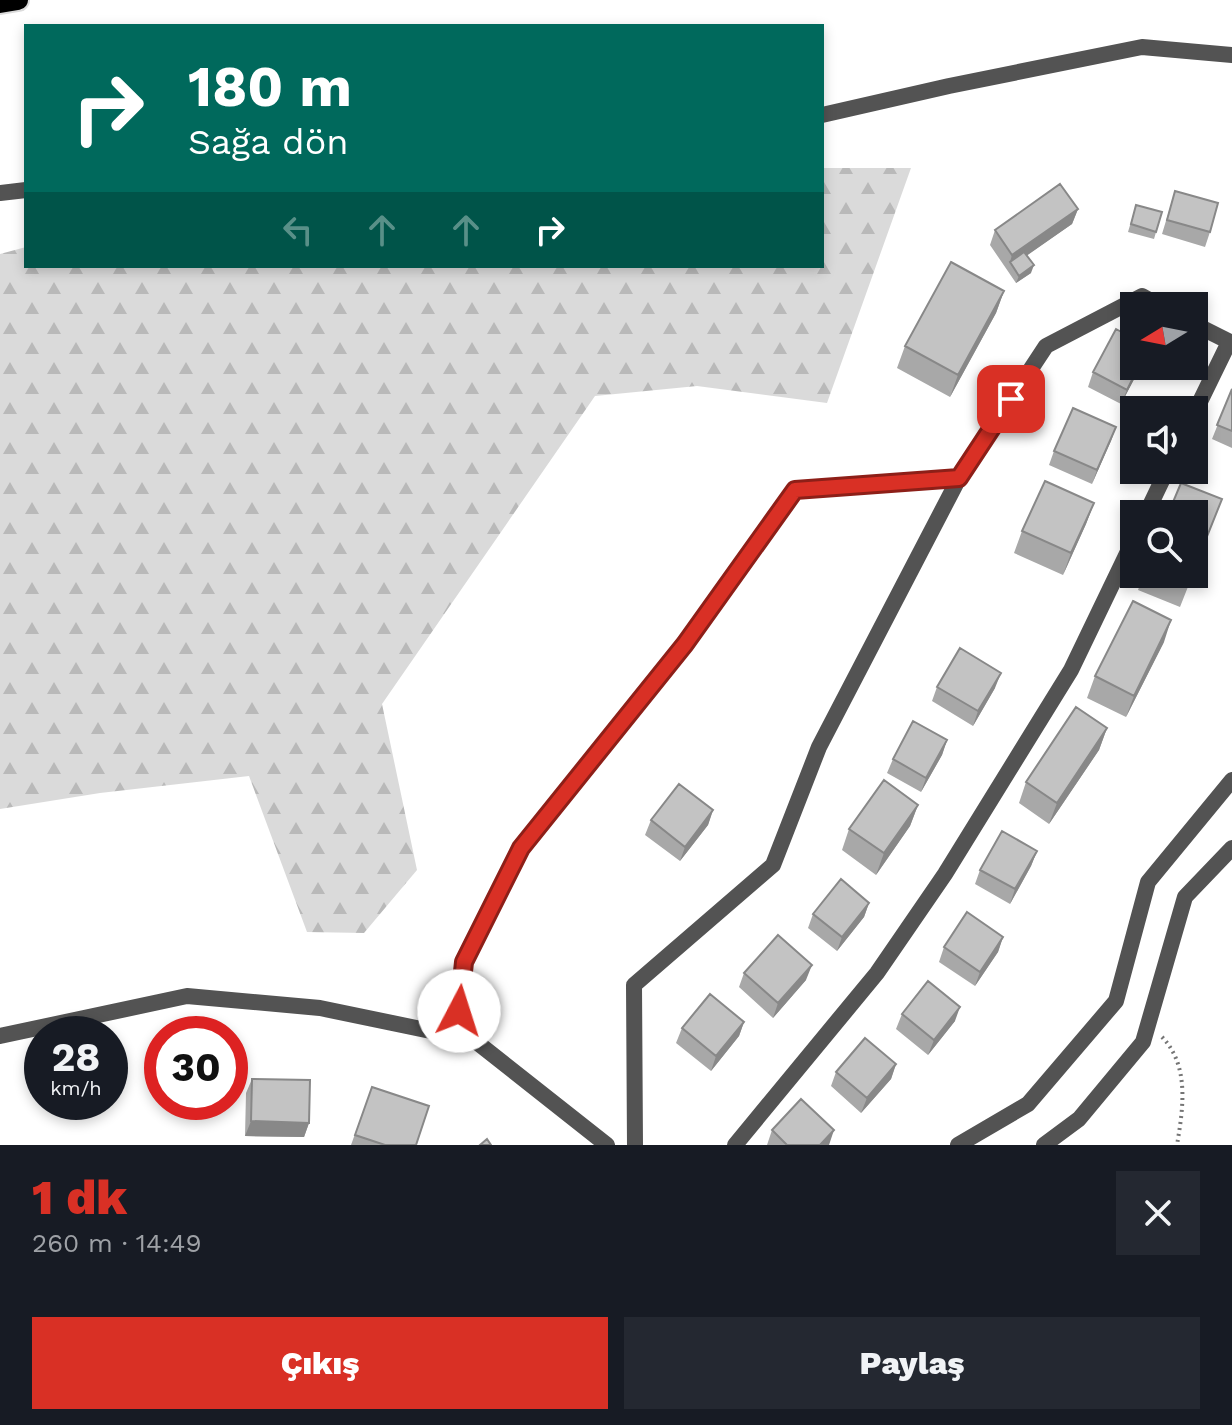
<!DOCTYPE html>
<html lang="tr">
<meta charset="utf-8">
<style>
body{margin:0;font-family:"Work Sans",sans-serif;background:#242831;color:#f1f3f6;height:100vh;display:flex;flex-direction:column;font-size:30px;white-space:nowrap}
*{box-sizing:border-box;margin:0}
p{font-size:26px;color:#9ea1a6}
.icon{flex:none;width:44px;height:44px;fill:none;stroke:currentColor;stroke-width:2;stroke-linecap:round;stroke-linejoin:round}
.map{position:relative;height:1145px;overflow:hidden}
.panel{display:flex;flex-direction:column;background:#171b24;flex:1}
.panel>*{flex:none}
.hud{position:absolute;left:24px;top:24px;width:800px;height:244px;border-radius:0px;box-shadow:0 4px 12px #0003;background:#00695c;color:#fff;overflow:hidden}
.needle{width:52px;rotate:260deg}
.buttons{position:absolute;left:1120px;top:292px;display:grid;gap:16px}
.buttons a{display:grid;place-items:center;width:88px;height:88px;border-radius:0px;background:#171b24;box-shadow:0 4px 12px #0003;font-size:40px}
.speed{position:absolute;left:24px;top:1016px;display:flex;gap:16px;font-size:40px;font-weight:700;text-align:center}
.speed>*{display:grid;place-content:center;width:104px;height:104px;border-radius:50%;background:#171b24;box-shadow:0 4px 12px #0003;line-height:1}
.speed small{font-size:20px;font-weight:400}
.speed .limit{border:12px solid #d22;background:#fff;color:#111}
.pin{position:absolute;display:grid;place-items:center;width:68px;height:68px;color:#fff;margin:-34px;border-radius:16px;box-shadow:0 4px 12px #0006}
.me{position:absolute;width:88px;margin:-44px;rotate:5deg;stroke-linejoin:round;filter:drop-shadow(0 0 6px #0008)}
.turn{display:flex;align-items:center;gap:28px;height:168px;padding:0 32px;font-size:36px}
.turn .icon{width:104px;height:104px;stroke-width:2.5}
.turn b{display:block;font-size:56px;line-height:68px}
.lanes{display:flex;align-items:center;height:76px;padding:0 32px;background:#0003;justify-content:center;gap:40px;direction:ltr}
.lanes .off{opacity:.35}
.round{display:grid;place-items:center;flex:none;width:84px;height:84px;border-radius:0px;background:#242831}
.summary{display:flex;align-items:center;justify-content:space-between;height:136px;padding:0 32px}
h1{font-size:48px;font-weight:800;line-height:60px;color:#d93025}
.cta{display:flex;gap:16px;margin-top:auto;padding:16px 32px}
.cta a{flex:1;height:92px;border-radius:0px;background:#d93025;color:#fff;font-size:32px;font-weight:800;line-height:92px;text-align:center}
.cta a+a{background:#242831;color:#f1f3f6}
.map>svg:first-child{display:block}
.forest{fill:url(#forest-firs)}
.lines{fill:none;stroke-linecap:round;stroke-linejoin:round}
.primary-casing{stroke:#dbdbdb;stroke-width:24}
.path{stroke:#757575;stroke-width:4;stroke-dasharray:2 4;stroke-linecap:butt}
.minor{stroke:#535353;stroke-width:16}
.tertiary{stroke:#535353;stroke-width:16}
.primary{stroke:#000;stroke-width:20}
.wall{fill:#a8a8a8}
.shaded-wall{fill:#888}
.building{fill:#c3c3c3;stroke:#888;stroke-width:2}
.route-casing{stroke:#8d1f18;stroke-width:20}
.route{stroke:#d93025;stroke-width:14}
</style>
<div class="map">
<svg width="1232" height="1145" viewBox="0 0 1232 1145">
<defs>
<pattern id="forest-firs" width="22" height="20" patternUnits="userSpaceOnUse" patternTransform="scale(2)"><rect width="22" height="20" fill="#dadada"/><path d="M5 1l3.5 6h-7zM16 11l3.5 6h-7z" fill="#b9b9b9"/></pattern>
</defs>
<rect width="100%" height="100%" fill="#fff"/>
<!-- forest -->
<path class="forest" d="M822 168H911L827 403 697 386 595 396 382 704 417 870 364 933 307 932 249 776 100 793 0 809V254L26 247V266H822Z"/>
<g class="lines">
<defs>
<path id="primary" d="M0 3 18 0"/>
</defs>
<!-- primary casing -->
<use href="#primary" class="primary-casing"/>
<!-- path -->
<path class="path" d="M1162 1037C1190 1066 1183 1109 1177 1145"/>
<!-- minor -->
<path class="minor" d="M822 115 949 86 1142 47 1232 55
M0 193 26 190
M1194 324 1232 343
M1194 414 1229 342
M1146 514 1167 470
M0 1036 187 996 320 1008 474 1040 607 1145
M457 1036 464 962 521 848 685 644 795 490 959 478
M635 1145 634 985 773 865 819 747 959 478 1046 346 1142 296 1160 306
M735 1145 877 973 945 874 1071 670 1134 539
M958 1145 1028 1104 1116 1001 1148 882 1232 780"/>
<!-- tertiary -->
<path class="tertiary" d="M1044 1145 1079 1119 1143 1042 1185 897 1232 848"/>
<!-- primary -->
<use href="#primary" class="primary"/>
</g>
<!-- wall -->
<path class="wall" d="M1175 191 1210 232 1205 247 1162 234Z
M1136 205 1162 212 1154 239 1128 232Z
M1078 209 1072 224 1027 255 1031 273 1016 283 990 245 995 230Z
M1004 291 996 313 950 397 897 368 905 346Z
M1141 366 1121 404 1088 387 1093 372Z
M1232 389V448L1212 439Z
M1116 427 1092 484 1049 465 1054 451Z
M1094 503 1086 524 1063 575 1014 553 1022 531Z
M1144 574H1193L1180 607 1138 590Z
M1164 642 1126 717 1087 698 1095 676Z
M937 687 995 688 973 726 932 701Z
M1107 728 1099 750 1049 824 1019 803 1026 782Z
M947 740 942 755 921 792 887 773 893 759Z
M918 805 910 826 876 875 842 850 849 829Z
M713 810 708 825 680 861 645 835 651 820Z
M1037 851 1031 866 1010 904 975 884 980 870Z
M869 903 864 917 837 951 808 928 813 914Z
M1003 937 998 952 975 986 939 962 944 947Z
M744 973 806 980 773 1018 739 987Z
M902 1014 955 1021 928 1055 896 1029Z
M744 1022 739 1036 711 1071 676 1043 682 1028Z
M896 1064 891 1079 861 1113 831 1086 836 1072Z
M252 1079 309 1123 304 1137 245 1136 246 1093Z
M372 1087 416 1145H351Z
M772 1130 829 1145H767Z"/>
<!-- shaded-wall -->
<path class="shaded-wall" d="M1078 209 1072 224 1012 266 1010 262 1012 255Z
M1034 265 1031 273 1016 283 1019 276Z
M1004 291 996 313 950 397 958 375Z
M1139 366H1141L1121 404 1127 390Z
M1116 427 1111 441 1092 484 1097 470Z
M1094 503 1086 524 1063 575 1071 553Z
M1171 620 1164 642 1126 717 1134 696Z
M1001 673 995 688 973 726 978 711Z
M1107 728 1099 750 1049 824 1057 803Z
M947 740 942 755 921 792 926 778Z
M918 805 910 826 876 875 884 853Z
M713 810 708 825 680 861 685 847Z
M1037 851 1031 866 1010 904 1015 889Z
M869 903 864 917 837 951 842 937Z
M1003 937 998 952 975 986 980 972Z
M812 965 806 980 773 1018 778 1003Z
M960 1007 955 1021 928 1055 934 1040Z
M744 1022 739 1036 711 1071 716 1056Z
M896 1064 891 1079 861 1113 867 1098Z
M251 1121 309 1123 304 1137 245 1136Z
M834 1130 829 1145H820Z"/>
<!-- building -->
<path class="building" d="M1060 184 1078 209 1012 255 995 230Z
M1175 191 1218 203 1210 232 1167 220Z
M1136 205 1162 212 1156 232 1131 224Z
M1024 252 1034 265 1019 276 1010 262Z
M951 262 1004 291 958 375 905 346Z
M1116 329 1134 339V366H1139L1127 390 1093 372Z
M1232 389V431L1217 425Z
M1073 408 1116 427 1097 470 1054 451Z
M1045 481 1094 503 1071 553 1022 531Z
M1181 483 1222 499 1194 569V514H1168Z
M1160 574H1192L1188 585Z
M1133 601 1171 620 1134 696 1095 676Z
M960 648 1001 673 978 711 937 687Z
M1076 707 1107 728 1057 803 1026 782Z
M913 721 947 740 926 778 893 759Z
M884 780 918 805 884 853 849 829Z
M679 784 713 810 685 847 651 820Z
M1002 831 1037 851 1015 889 980 870Z
M841 879 869 903 842 937 813 914Z
M967 912 1003 937 980 972 944 947Z
M778 935 812 965 778 1003 744 973Z
M928 981 960 1007 934 1040 902 1014Z
M710 994 744 1022 716 1056 682 1028Z
M865 1038 896 1064 867 1098 836 1072Z
M252 1079 310 1080 309 1123 251 1121Z
M372 1087 429 1106 416 1145H385L355 1135Z
M801 1099 834 1130 820 1145H787L772 1130Z
M487 1139 491 1145H480Z"/>
<g class="lines">
<defs>
<path id="route" d="M459 1011 464 962 521 848 685 644 795 490 959 478 1011 399"/>
</defs>
<!-- route casing -->
<use href="#route" class="route-casing"/>
<!-- route -->
<use href="#route" class="route"/>
</g>
</svg>
<div class="buttons">
<a><svg class="needle" viewBox="-14 -14 28 28"><path d="M0-13l5 13h-10z" fill="#e53935"/><path d="M0 13l5-13h-10z" fill="#9ea1a6"/></svg></a>
<a><svg class="icon" aria-label="sound" viewBox="0 0 24 24"><path d="M4 9h4l5-4v14l-5-4H4zM17 9q2 3 0 6"/></svg></a>
<a><svg class="icon" aria-label="search" viewBox="0 0 24 24"><circle cx="10" cy="10" r="6"/><path d="M15 15l6 6"/></svg></a>
</div>
<div class="speed"><div>28<small>km/h</small></div><div class="limit">30</div></div>
<div class="pin" style="left:1011px;top:399px;background:#d93025"><svg class="icon" aria-label="arrive" viewBox="0 0 24 24"><path d="M6 21V4h12l-3 4 3 4H6"/></svg></div>
<svg class="me" style="left:459px;top:1011px" viewBox="-20 -20 40 40"><circle r="19" fill="#fff"/><path d="M0-13L10 11 0 6-10 11z" fill="#d93025"/></svg>
<div class="hud">
<div class="turn"><svg class="icon" aria-label="right" viewBox="0 0 24 24"><path d="M7 20v-9h11M14 6l5 5-5 5"/></svg><div><b>180 m</b>Sağa dön</div></div>
<div class="lanes"><svg class="icon off" aria-label="left" viewBox="0 0 24 24"><path d="M17 20v-9H6M10 6l-5 5 5 5"/></svg><svg class="icon off" aria-label="ahead" viewBox="0 0 24 24"><path d="M12 20V5M6 11l6-6 6 6"/></svg><svg class="icon off" aria-label="ahead" viewBox="0 0 24 24"><path d="M12 20V5M6 11l6-6 6 6"/></svg><svg class="icon" aria-label="right" viewBox="0 0 24 24"><path d="M7 20v-9h11M14 6l5 5-5 5"/></svg></div>
</div>
</div>
<section class="panel">
<div class="summary"><div><h1>1 dk</h1><p>260 m · 14:49</p></div><a class="round"><svg class="icon" aria-label="close" viewBox="0 0 24 24"><path d="M6 6l12 12M18 6L6 18"/></svg></a></div>
<div class="cta"><a>Çıkış</a><a>Paylaş</a></div>
</section>
